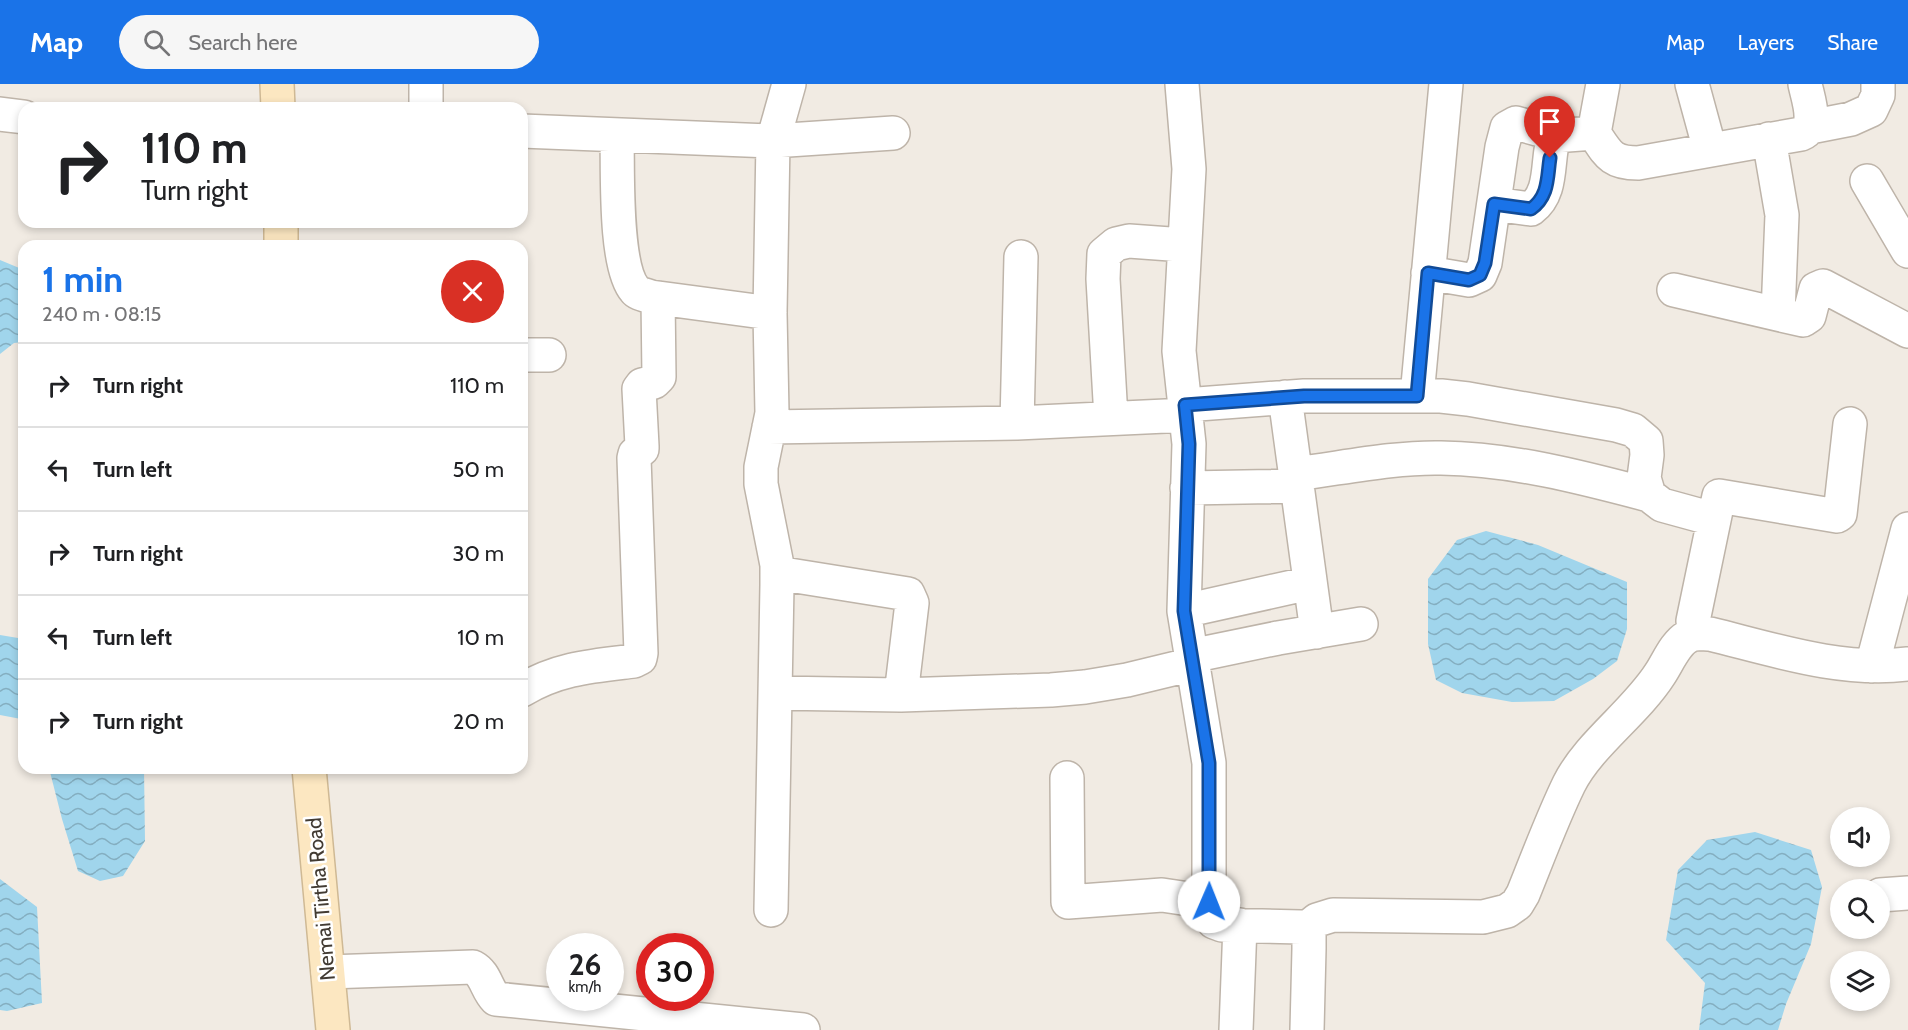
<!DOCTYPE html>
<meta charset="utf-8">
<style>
body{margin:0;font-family:Cabin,sans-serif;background:#f6f6f6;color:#202124;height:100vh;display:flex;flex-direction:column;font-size:22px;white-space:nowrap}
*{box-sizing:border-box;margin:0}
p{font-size:20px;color:#757577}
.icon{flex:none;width:33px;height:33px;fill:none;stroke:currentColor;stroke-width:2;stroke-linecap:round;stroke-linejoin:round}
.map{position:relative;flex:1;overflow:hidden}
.drawer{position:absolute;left:18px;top:156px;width:510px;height:534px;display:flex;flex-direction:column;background:#fff;border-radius:18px;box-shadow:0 3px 9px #0003}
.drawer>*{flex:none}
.banner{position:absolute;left:18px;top:18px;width:510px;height:126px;border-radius:18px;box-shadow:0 3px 9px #0003;background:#fff;color:#202124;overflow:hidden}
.buttons{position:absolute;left:1830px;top:723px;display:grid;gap:12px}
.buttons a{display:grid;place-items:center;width:60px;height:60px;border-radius:50%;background:#fff;box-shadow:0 3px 9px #0003;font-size:30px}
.speed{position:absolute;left:546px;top:849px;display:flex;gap:12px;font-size:30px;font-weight:700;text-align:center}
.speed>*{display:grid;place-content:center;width:78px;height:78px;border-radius:50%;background:#fff;box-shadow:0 3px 9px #0003;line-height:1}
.speed small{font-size:15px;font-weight:400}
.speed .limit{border:9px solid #d22;background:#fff;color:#111}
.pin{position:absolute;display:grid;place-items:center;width:51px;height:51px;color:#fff;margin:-62px -26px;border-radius:50% 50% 50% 0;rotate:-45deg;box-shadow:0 0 6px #0007}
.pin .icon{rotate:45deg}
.me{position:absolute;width:66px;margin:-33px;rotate:1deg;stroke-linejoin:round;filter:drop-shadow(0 0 4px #0008)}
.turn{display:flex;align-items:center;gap:21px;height:126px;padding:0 24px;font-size:27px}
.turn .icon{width:78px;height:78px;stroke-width:2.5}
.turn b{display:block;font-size:42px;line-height:51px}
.round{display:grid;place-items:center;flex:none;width:63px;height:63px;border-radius:32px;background:#f6f6f6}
.overview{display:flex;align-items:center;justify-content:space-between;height:102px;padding:0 24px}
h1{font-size:36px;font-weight:700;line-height:45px;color:#1a73e8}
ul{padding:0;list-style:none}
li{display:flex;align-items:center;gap:18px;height:84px;padding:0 24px;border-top:2px solid #e0e0e0}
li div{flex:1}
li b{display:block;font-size:22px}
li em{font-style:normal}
header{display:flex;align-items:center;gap:36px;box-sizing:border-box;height:84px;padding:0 30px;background:#1a73e8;color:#fff}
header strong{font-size:28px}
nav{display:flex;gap:33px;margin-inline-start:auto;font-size:21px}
.search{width:420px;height:54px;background:#f6f6f6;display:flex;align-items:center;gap:15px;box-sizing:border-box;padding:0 21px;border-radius:33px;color:#757577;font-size:22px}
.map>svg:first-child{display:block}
.water{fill:url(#water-waves)}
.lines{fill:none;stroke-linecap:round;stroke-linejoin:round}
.street-casing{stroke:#beb4a9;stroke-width:36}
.secondary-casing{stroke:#cfb994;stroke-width:36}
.street{stroke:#fff;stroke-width:33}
.secondary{stroke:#fce7c1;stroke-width:33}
.route-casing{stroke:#114b97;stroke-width:15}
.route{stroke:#1a73e8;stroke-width:10}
.labels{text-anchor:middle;stroke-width:5;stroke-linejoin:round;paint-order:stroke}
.street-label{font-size:21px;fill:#423b33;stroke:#fff}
</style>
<header>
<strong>Map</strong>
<div class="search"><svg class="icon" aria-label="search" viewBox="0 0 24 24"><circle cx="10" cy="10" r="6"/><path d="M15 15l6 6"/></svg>Search here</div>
<nav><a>Map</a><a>Layers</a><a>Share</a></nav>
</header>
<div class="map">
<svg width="1908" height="946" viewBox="0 0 1908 946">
<defs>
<pattern id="water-waves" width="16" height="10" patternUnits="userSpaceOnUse" patternTransform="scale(1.5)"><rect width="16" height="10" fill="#a0d5ec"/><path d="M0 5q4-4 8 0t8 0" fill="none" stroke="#84aec0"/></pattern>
</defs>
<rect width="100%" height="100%" fill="#f1ebe3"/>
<!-- water -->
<path class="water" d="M0 176 24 186V258L14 259 0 270Z
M1486 447 1538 461 1627 498V545L1617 577 1593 595 1554 617 1512 618 1462 609 1436 596 1428 560V495L1457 456Z
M0 551 24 555V639L21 635 0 631Z
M49 684H144L145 757 123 792 100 797 78 787 62 735Z
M1755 748 1811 766 1822 803 1811 860 1786 920 1778 946H1699L1705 899 1666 856 1678 786 1707 756Z
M0 795 37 823 42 919 7 927 0 926Z"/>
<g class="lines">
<defs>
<path id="street" d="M426 0V24
M1182 0 1189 85 1179 267 1189 360 1184 527 1209 679V830L1214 838 1222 841 1301 843 1306 845 1309 851V865L1307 946
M1692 0 1710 66
M0 30 24 33
M1810 43 1851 35 1871 26 1878 11V0
M522 47 773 57 893 49
M1594 49C1608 70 1611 79 1638 79L1801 50C1819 43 1808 15 1805 0
M617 51C618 85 614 182 635 206 638 210 646 211 651 213L770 229
M1769 55 1782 131 1778 230
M1867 97 1908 167
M1494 120 1531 125C1554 108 1546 76 1554 52L1594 49 1603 0
M1428 189 1469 196 1480 191 1485 179 1502 63 1507 44 1516 39 1558 51
M1674 206 1803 236 1809 232 1816 205 1823 202 1908 247
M522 271H549
M1417 312 1446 0
M1285 313 1317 548
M1185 321 1304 312H1441L1468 315 1616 341 1633 346 1646 357 1647 371 1644 394 1649 411 1662 421 1713 435
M1111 334 1103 195 1104 170 1116 160 1129 157 1184 161
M1017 339 1021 173
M769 343 1017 339 1187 331
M1295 390C1343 384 1393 373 1441 374 1512 375 1581 393 1649 411
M1187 404 1297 402
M777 489 908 510 912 519 901 611
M1184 527 1310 499
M1696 550 1693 537 1719 412 1837 432 1840 430 1850 340
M1191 572 1278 554 1361 540
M1872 582 1908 445
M522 606C559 584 592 582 634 577L640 574 641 569 634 374 635 370 642 365V362L639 305 642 301 654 298 659 293 658 214
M775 609 901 611 1051 606 1085 603 1127 596 1193 580
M1067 694 1068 818 1162 811 1209 818
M1880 811 1908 809
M771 826 777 501V481L761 400V383L772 329 770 229 773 57 789 0
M1306 845 1317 836 1333 831 1483 833 1507 827 1517 820 1523 810C1538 773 1552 735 1569 700 1589 660 1635 629 1660 590 1668 578 1675 560 1687 553 1694 548 1702 550 1710 550 1775 566 1840 588 1908 580
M328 888 473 883C486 890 486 905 496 915L803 946
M1236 946 1240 841"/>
<path id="secondary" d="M277 0 278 24
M281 138V162
M309 684 333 946"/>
</defs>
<!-- street casing -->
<use href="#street" class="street-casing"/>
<!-- secondary casing -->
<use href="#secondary" class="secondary-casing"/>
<!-- street -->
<use href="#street" class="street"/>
<!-- secondary -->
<use href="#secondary" class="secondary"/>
</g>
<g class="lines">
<defs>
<path id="route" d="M1209 818V679L1184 527 1189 360 1185 321 1304 312H1417L1428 189 1469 196 1480 191 1485 179 1494 120 1531 125C1549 112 1547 94 1550 74"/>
</defs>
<!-- route casing -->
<use href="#route" class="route-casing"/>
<!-- route -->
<use href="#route" class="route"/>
</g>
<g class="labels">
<!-- street labels -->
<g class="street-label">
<text transform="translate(321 815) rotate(-95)" y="7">Nemai Tirtha Road</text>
</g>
</g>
</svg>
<div class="buttons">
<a><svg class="icon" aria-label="sound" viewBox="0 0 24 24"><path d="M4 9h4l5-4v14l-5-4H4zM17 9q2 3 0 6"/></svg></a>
<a><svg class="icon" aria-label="search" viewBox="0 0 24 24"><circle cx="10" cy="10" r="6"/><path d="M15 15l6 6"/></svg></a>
<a><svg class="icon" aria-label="layers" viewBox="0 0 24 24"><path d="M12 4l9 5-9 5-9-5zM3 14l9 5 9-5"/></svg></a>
</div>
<div class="speed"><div>26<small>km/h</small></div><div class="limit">30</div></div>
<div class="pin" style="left:1550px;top:74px;background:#d93025"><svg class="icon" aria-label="arrive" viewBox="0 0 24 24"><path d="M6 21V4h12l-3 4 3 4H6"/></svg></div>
<svg class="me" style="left:1209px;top:818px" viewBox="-20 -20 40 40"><circle r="19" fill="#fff"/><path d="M0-13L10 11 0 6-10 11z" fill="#1a73e8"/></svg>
<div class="banner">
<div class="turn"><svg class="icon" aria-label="right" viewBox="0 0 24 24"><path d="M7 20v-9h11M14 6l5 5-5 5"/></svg><div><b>110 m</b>Turn right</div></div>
</div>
<section class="drawer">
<div class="overview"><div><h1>1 min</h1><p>240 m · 08:15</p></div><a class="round" style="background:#d93025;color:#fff"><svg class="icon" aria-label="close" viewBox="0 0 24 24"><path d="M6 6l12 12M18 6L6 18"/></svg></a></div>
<ul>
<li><svg class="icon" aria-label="right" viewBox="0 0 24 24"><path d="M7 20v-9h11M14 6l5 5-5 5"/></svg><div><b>Turn right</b></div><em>110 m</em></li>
<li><svg class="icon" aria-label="left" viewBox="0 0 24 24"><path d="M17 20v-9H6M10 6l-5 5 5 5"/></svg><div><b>Turn left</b></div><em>50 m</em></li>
<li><svg class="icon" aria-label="right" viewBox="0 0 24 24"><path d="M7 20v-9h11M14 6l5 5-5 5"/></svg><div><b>Turn right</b></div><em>30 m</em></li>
<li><svg class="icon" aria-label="left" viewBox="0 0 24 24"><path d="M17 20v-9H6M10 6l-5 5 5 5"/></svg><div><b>Turn left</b></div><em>10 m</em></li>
<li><svg class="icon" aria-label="right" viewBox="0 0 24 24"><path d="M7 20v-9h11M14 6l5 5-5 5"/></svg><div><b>Turn right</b></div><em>20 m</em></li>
</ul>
</section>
</div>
